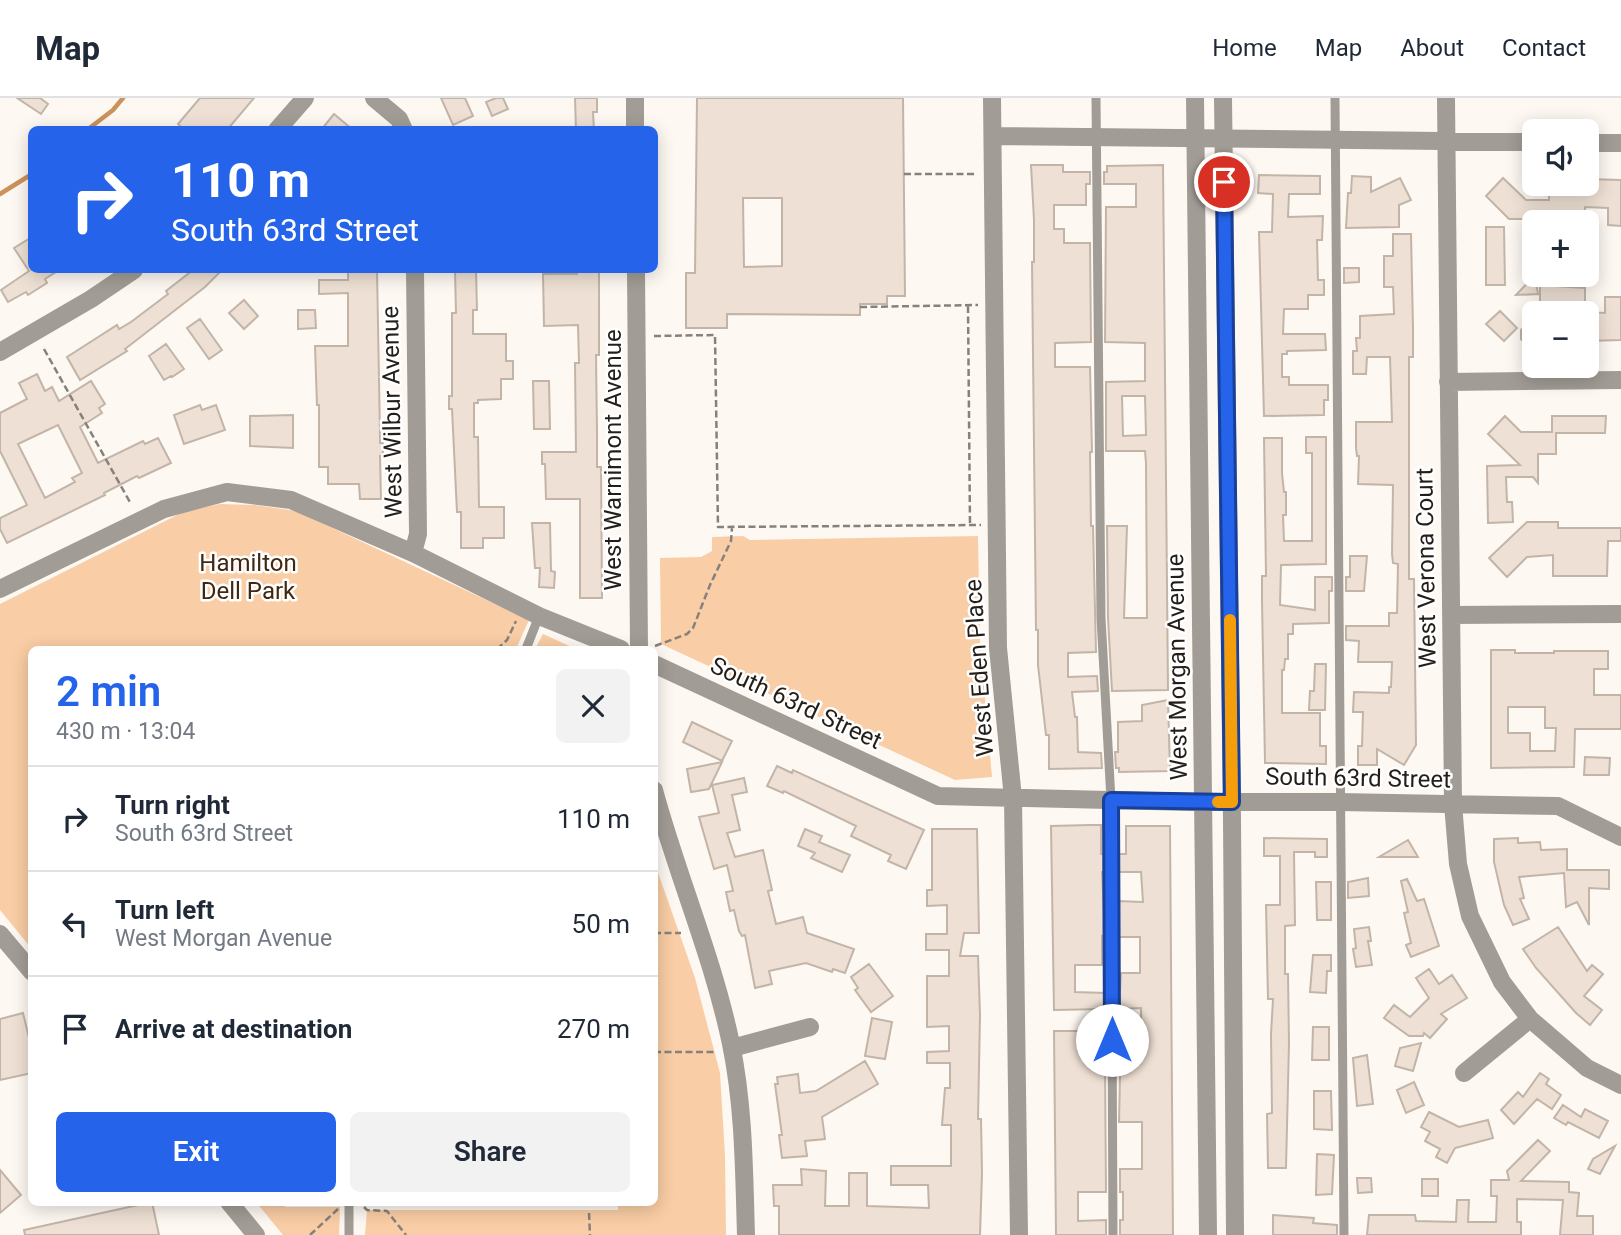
<!DOCTYPE html>
<meta charset="utf-8">
<style>
body{margin:0;font-family:Roboto,sans-serif;background:#f2f2f3;color:#1f2937;height:100vh;display:flex;flex-direction:column;font-size:26px;white-space:nowrap}
*{box-sizing:border-box;margin:0}
p{font-size:23px;color:#747a83}
.icon{flex:none;width:38px;height:38px;fill:none;stroke:currentColor;stroke-width:2;stroke-linecap:round;stroke-linejoin:round}
.map{position:relative;flex:1;overflow:hidden}
.details{position:absolute;left:28px;top:548px;width:630px;height:560px;display:flex;flex-direction:column;background:#fff;border-radius:10px;box-shadow:0 4px 18px #0003}
.details>*{flex:none}
.banner{position:absolute;left:28px;top:28px;width:630px;height:147px;border-radius:10px;box-shadow:0 4px 18px #0003;background:#2563eb;color:#fff;overflow:hidden}
.fabs{position:absolute;left:1522px;top:21px;display:grid;gap:14px}
.fabs a{display:grid;place-items:center;width:77px;height:77px;border-radius:10px;background:#fff;box-shadow:0 4px 18px #0003;font-size:35px}
.pin{position:absolute;display:grid;place-items:center;width:60px;height:60px;color:#fff;margin:-30px;border:4px solid #fff;border-radius:50%;box-shadow:0 2px 7px #0007}
.me{position:absolute;width:77px;margin:-38px;rotate:0deg;stroke-linejoin:round;filter:drop-shadow(0 0 5px #0008)}
.turn{display:flex;align-items:center;gap:24px;height:147px;padding:0 28px;font-size:32px}
.turn .icon{width:91px;height:91px;stroke-width:2.5}
.turn b{display:block;font-size:49px;line-height:60px}
.round{display:grid;place-items:center;flex:none;width:74px;height:74px;border-radius:10px;background:#f2f2f3}
.head{display:flex;align-items:center;justify-content:space-between;height:119px;padding:0 28px}
h1{font-size:42px;font-weight:600;line-height:52px;color:#2563eb}
.action{display:flex;gap:14px;margin-top:auto;padding:14px 28px}
.action a{flex:1;height:80px;border-radius:10px;background:#2563eb;color:#fff;font-size:28px;font-weight:600;line-height:80px;text-align:center}
.action a+a{background:#f2f2f3;color:#1f2937}
ul{padding:0;list-style:none}
li{display:flex;align-items:center;gap:21px;height:105px;padding:0 28px;border-top:2px solid #e0e1e3}
li div{flex:1}
li b{display:block;font-size:26px}
li em{font-style:normal}
header{display:flex;align-items:center;gap:42px;box-sizing:border-box;height:98px;padding:0 35px;background:#fff;border-bottom:2px solid #e0e1e3}
header strong{font-size:33px}
nav{display:flex;gap:38px;margin-inline-start:auto;font-size:24px}
.map>svg:first-child{display:block}
.green{fill:#f9cda5}
.lines{fill:none;stroke-linecap:round;stroke-linejoin:round}
.stream{stroke:#cb925b;stroke-width:4.5}
.building{fill:#eee0d4;stroke:#c2b5a8;stroke-width:2;fill-rule:evenodd}
.path{stroke:#86817c;stroke-width:2.5;stroke-dasharray:7 3.5;stroke-linecap:butt}
.service{stroke:#a29c96;stroke-width:9}
.minor{stroke:#a29c96;stroke-width:18}
.tertiary{stroke:#a29c96;stroke-width:18}
.route-casing{stroke:#184099;stroke-width:18}
.route{stroke:#2563eb;stroke-width:12}
.slow{stroke:#f59e0b;stroke-width:12}
.labels{text-anchor:middle;stroke-width:5;stroke-linejoin:round;paint-order:stroke}
.street-label{font-size:24px;fill:#231e19;stroke:#fff}
.park-label{font-size:24px;fill:#412810;stroke:#fff}
</style>
<header>
<strong>Map</strong>
<nav><a>Home</a><a>Map</a><a>About</a><a>Contact</a></nav>
</header>
<div class="map">
<svg width="1621" height="1137" viewBox="0 0 1621 1137">
<rect width="100%" height="100%" fill="#fef8f3"/>
<!-- green -->
<path class="green" d="M220 406 255 407 296 413 529 522 516 551H32L31 850 0 812V506L183 414Z
M743 438 750 442 978 438 980 543 992 679 955 682 661 546 660 460 701 459 712 453V439Z
M543 536 576 551H535Z
M655 766 695 880 720 975 725 1058 726 1137H365L367 1112H618V1104H654Z
M256 1104H281L285 1109H340L339 1137H283Z"/>
<g class="lines">
<!-- stream -->
<path class="stream" d="M87 32 113 12 123 0
M0 96 32 76"/>
</g>
<!-- building -->
<path class="building" d="M17 0H40L48 6 41 16Z
M200 0H254L227 32H184L178 26Z
M441 0H465L473 18 453 27Z
M496 0H503L508 11 492 18 486 4Z
M575 0H597V14H593L594 32H576Z
M697 0H903L905 198H887V206H860V217L727 216V230H686V175H695ZM743 100H782V168L744 169Z
M334 16 353 32H321Z
M1031 67H1063V74H1090V86H1086V107H1054V131H1064V145H1090L1091 244 1055 245V269H1090L1092 354H1090L1091 428H1093L1096 554 1068 555V579L1097 578 1098 593 1072 594 1075 619H1077L1078 654 1101 655 1102 670 1049 671V637H1046L1038 567V532H1036L1032 164H1034V122Z
M1163 67 1168 592 1112 593 1108 520 1107 428H1127L1124 520H1147L1146 365 1145 353H1106V284L1145 283V245L1105 244 1106 109H1136V86H1104V74H1107V68ZM1122 298H1145L1146 337 1123 338Z
M1259 77 1320 78V96H1289L1288 119 1323 118 1322 142H1317L1318 182H1324V197H1308V211H1284L1283 236H1325L1326 252 1287 253V256H1282V279H1289V287H1328V302H1324V317L1264 318 1259 134H1272L1273 96 1258 95Z
M1352 78 1371 79V94L1400 80 1411 102 1399 107V129L1346 130 1348 95H1351Z
M1503 80 1526 102H1549V86H1587V81L1621 82V128L1608 127V110L1585 109V124H1540V121H1509L1486 98Z
M1486 129H1504L1505 187H1486Z
M1393 136H1411L1413 230V259H1409V481H1414L1416 647 1404 667 1377 651V667H1358V648H1362L1363 614H1353L1354 594 1389 595V589H1391L1392 564H1358L1359 543 1346 542V528H1389V515H1397L1398 466 1393 465 1392 456 1393 387 1358 386 1359 358H1357L1356 350V324H1392L1390 259H1367L1366 276H1353V253H1357L1356 240H1360V218L1394 216 1393 189H1384V158H1393Z
M32 139V172H59L45 181 47 185 28 197 26 194 8 204 1 192 29 173 14 150Z
M1344 170H1359V184L1344 185Z
M193 172H222L205 189 125 251 127 253 80 282 67 259 117 227 119 231 131 224 168 196 166 193Z
M348 172H377L380 337V345H383V358H380L381 401H360L359 386H328V369H319V307H317L315 248H348V195L319 196V182H348Z
M455 172H476L477 212H473V236H506V263H513V281H501V301L478 302V305H474V339H478L479 409H504V440H483V450H461V414H457L452 311H449V298H452V215H456Z
M577 172H599V257H596L597 333V369H601L602 500H580V401H546L545 366H542V354H576L575 265H579L578 227 544 228 543 176H577Z
M1535 177 1538 196 1516 197Z
M1540 187 1585 190V205H1540Z
M1605 199H1621V242L1587 243V214L1605 215Z
M244 202 258 218 244 231 229 215Z
M298 212H315L316 230 298 231Z
M1500 213 1517 230 1504 243 1486 226Z
M200 221 222 252 209 261 187 230Z
M1528 225 1535 231V239L1527 247 1521 241V232Z
M166 246 184 271 172 279 171 278 164 282 149 258Z
M37 276 45 293 52 289 59 303 91 283 105 306 99 310 102 315 80 329 98 365 143 343 145 346 158 340 171 365 139 380 137 378 104 395 105 397 7 445 0 431V420L27 407 0 353V315L27 301 19 285ZM58 327 82 375 72 380 75 384 45 400 18 346Z
M533 283H549L550 331H534Z
M200 307 202 312 216 307 225 332 184 346 174 317Z
M293 317V350L250 348V318Z
M1505 318 1521 334H1552V318H1606L1605 335H1556V356H1538V385L1533 379H1506L1507 404H1512L1513 424 1488 425 1487 368 1520 367 1488 336Z
M1306 339H1326V466L1281 467 1280 507 1315 512V479H1332V493H1329V525L1293 526V536H1288V561H1285L1284 572H1282V615H1320V648H1326V666L1265 665 1262 503V478H1266L1264 340H1282V375L1284 394H1286V417H1283L1284 443H1312V355H1306Z
M1527 424H1558V430H1621V443H1608L1607 478H1553V457L1527 459 1507 479 1489 460Z
M532 425H550L551 473 555 474 554 490 539 489 540 470H535Z
M1350 458H1367L1364 493H1346V479H1350Z
M1491 552H1515V555H1554V553H1608V571H1594V597H1621V631H1575L1574 669 1491 670ZM1508 609H1545V630H1556L1555 653H1530V635H1508Z
M1315 566H1326L1325 612H1309L1310 593H1314Z
M1168 602 1170 673 1119 674V670H1116L1115 654H1118V624L1142 623V607Z
M692 624 732 643 722 663 683 644Z
M1585 659 1610 660 1609 677H1584Z
M722 664 709 691 691 694 687 671Z
M777 668 792 675 793 672 924 732 906 771 888 763 891 757 851 738 856 728 784 693 783 695 767 688Z
M744 680 747 694 732 697 740 732 727 735 735 759 763 752 772 792 768 793 776 826 803 819 807 835 854 851 845 875 833 871 832 874 806 865 769 873 772 886 755 890 745 837 742 838 739 833 734 812 730 813 726 794 733 793 727 767 714 771 699 719 719 715 712 687Z
M1090 727H1101V756H1104V774H1102L1105 839 1102 838V867H1075V894L1105 895V911L1054 912 1051 728Z
M1126 728H1170L1173 1137H1120V1122H1123V1094H1120V1071H1142V1024H1119L1121 933H1141V910L1119 911 1121 875H1140V839H1119L1118 803 1143 804 1141 774H1118V756H1126Z
M805 731 822 738 819 744 850 757 842 774 811 760 815 755 798 748Z
M932 731H977L979 835H964L960 858H978L980 917 978 1021H981L982 1075 980 1137H779V1108H774L773 1087H802L801 1071 826 1073 825 1108H849V1075H867V1108L929 1110 928 1087H891V1068H951V1027H942L945 990H950V965H927V954L949 953V928L927 929V878H949V852H926V836H947V807L927 808V792H932Z
M1264 740 1327 741V759H1315V754H1294L1295 827 1285 828V876H1288L1289 945 1286 1070H1268L1267 1016 1272 1015 1271 936 1273 901H1268L1266 807H1280V758H1264Z
M1518 740V745L1540 744 1541 752 1567 751V772H1609V791L1589 790V827L1577 804 1566 809 1564 775 1519 779 1524 800 1520 801 1529 821 1513 827 1504 807 1494 764V741Z
M1408 742 1418 759H1379Z
M1368 780 1369 798 1348 800V784Z
M1407 781 1417 803 1424 801 1439 848 1411 859 1406 847 1411 845 1404 815 1408 814 1401 783Z
M1316 784H1331V822H1317Z
M1369 829 1371 843H1368L1372 867 1356 869 1353 851 1356 850 1354 831Z
M1558 829 1587 873 1592 867 1603 876 1584 898 1602 912 1590 927 1576 915 1536 870 1523 851Z
M1313 857H1331V873H1327L1326 895 1310 894Z
M869 866 893 898 871 914 855 892 858 890 851 879Z
M1429 871 1439 886 1452 877 1467 900 1441 916 1447 921 1430 940 1424 935 1423 938H1409L1384 920 1394 907 1410 919 1429 900 1416 880Z
M23 915 32 952V975L0 982V921Z
M872 920 892 924 885 961 865 958Z
M1313 929H1329V962H1312Z
M1054 933H1084V959H1096V969H1105L1106 1094H1078V1123L1106 1122V1137H1056Z
M1421 945 1413 973 1395 968 1400 950Z
M1367 957 1373 1006 1357 1008 1353 960Z
M865 963 878 986 822 1019 825 1041 805 1043 807 1058 782 1060 779 1037H782L775 986H778L777 979 798 976 800 995 816 993Z
M1540 975 1549 981 1546 986 1561 997 1552 1011 1537 1001 1514 1026 1501 1012 1518 994 1523 999Z
M1414 984 1424 1007 1406 1015 1397 992Z
M1314 993H1331L1332 1032 1314 1031Z
M1563 1007 1581 1019 1585 1011 1608 1023 1599 1040 1568 1024 1566 1027 1554 1020Z
M1429 1014 1459 1029 1488 1022 1493 1040 1455 1050 1447 1065 1436 1059 1440 1051 1425 1043 1430 1034 1421 1029Z
M1538 1042 1550 1053 1521 1083 1569 1084V1094L1579 1095 1577 1118H1593V1137H1560L1563 1102 1517 1101V1124H1521V1137H1367L1369 1117H1415L1416 1123 1456 1124 1457 1102H1469L1468 1124H1496L1497 1098H1491V1082H1509L1507 1073Z
M1615 1048 1600 1076 1588 1071 1593 1061Z
M1317 1056 1334 1057 1332 1096 1316 1097Z
M0 1072 21 1097 0 1115Z
M1357 1080H1371L1372 1094 1358 1095Z
M1422 1081H1438V1098H1422Z
M152 1104 159 1137H25L24 1132Z
M1273 1117 1314 1120 1313 1125 1337 1127V1137H1273Z"/>
<g class="lines">
<!-- path -->
<path class="path" d="M904 76H977
M968 208 970 427
M860 209 978 207
M654 238 715 237 718 429 981 427
M44 251 131 406
M655 548 687 536 693 530 710 487 731 443 732 430
M497 551 507 542 516 523
M654 835H681
M654 954H717
M364 1109 367 1112 387 1113 406 1137
M589 1115 590 1137
M310 1137 338 1111"/>
<!-- service -->
<path class="service" d="M1096 0 1101 520 1111 702 1113 1137
M1335 0 1344 1137
M526 551 539 518
M349 1104V1137"/>
<!-- minor -->
<path class="minor" d="M374 0 399 21 404 32
M635 0V32
M992 0 998 550 1013 700 1019 1137
M1446 0 1453 706 1458 766 1470 818 1502 884 1530 921 1587 970 1621 987
M277 32 305 0
M993 38 1535 44
M1587 45H1621
M636 172 639 551
M0 254 91 201 134 172
M1448 284 1621 282
M413 455 418 436 415 172
M0 491 164 411 227 394 291 402 413 455 539 518 621 551
M1451 517 1621 516
M654 566 938 698 1191 704H1339L1558 708 1621 739
M654 692C677 777 713 859 731 946 744 1009 744 1073 746 1137
M0 836 32 874
M732 950 810 929
M1464 975 1530 921
M229 1104 256 1137"/>
<!-- tertiary -->
<path class="tertiary" d="M1195 0 1208 1137
M1223 0 1232 721 1235 1137"/>
</g>
<g class="lines">
<defs>
<path id="route" d="M1112 942 1111 702 1232 704 1224 84"/>
</defs>
<!-- route casing -->
<use href="#route" class="route-casing"/>
<!-- route -->
<use href="#route" class="route"/>
<!-- slow -->
<path class="slow" d="M1218 704H1232L1230 522"/>
</g>
<g class="labels">
<!-- street labels -->
<g class="street-label">
<text transform="translate(392 314) rotate(-91)" y="8">West Wilbur Avenue</text>
<text transform="translate(613 362) rotate(-90)" y="8">West Warnimont Avenue</text>
<text transform="translate(1426 470) rotate(-91)" y="8">West Verona Court</text>
<text transform="translate(1177 569) rotate(-91)" y="8">West Morgan Avenue</text>
<text transform="translate(979 570) rotate(-94)" y="8">West Eden Place</text>
<text transform="translate(796 605) rotate(25)" y="8">South 63rd Street</text>
<text transform="translate(1358 680) rotate(1)" y="8">South 63rd Street</text>
</g>
<!-- park labels -->
<g class="park-label">
<text x="248" y="473">Hamilton<tspan x="248" dy="28">Dell Park</tspan></text>
</g>
</g>
</svg>
<div class="fabs">
<a><svg class="icon" aria-label="sound" viewBox="0 0 24 24"><path d="M4 9h4l5-4v14l-5-4H4zM17 9q2 3 0 6"/></svg></a>
<a>+</a>
<a>−</a>
</div>
<div class="pin" style="left:1224px;top:84px;background:#d93025"><svg class="icon" aria-label="arrive" viewBox="0 0 24 24"><path d="M6 21V4h12l-3 4 3 4H6"/></svg></div>
<svg class="me" style="left:1112px;top:942px" viewBox="-20 -20 40 40"><circle r="19" fill="#fff"/><path d="M0-13L10 11 0 6-10 11z" fill="#2563eb"/></svg>
<div class="banner">
<div class="turn"><svg class="icon" aria-label="right" viewBox="0 0 24 24"><path d="M7 20v-9h11M14 6l5 5-5 5"/></svg><div><b>110 m</b>South 63rd Street</div></div>
</div>
<section class="details">
<div class="head"><div><h1>2 min</h1><p>430 m · 13:04</p></div><a class="round"><svg class="icon" aria-label="close" viewBox="0 0 24 24"><path d="M6 6l12 12M18 6L6 18"/></svg></a></div>
<ul>
<li><svg class="icon" aria-label="right" viewBox="0 0 24 24"><path d="M7 20v-9h11M14 6l5 5-5 5"/></svg><div><b>Turn right</b><p>South 63rd Street</p></div><em>110 m</em></li>
<li><svg class="icon" aria-label="left" viewBox="0 0 24 24"><path d="M17 20v-9H6M10 6l-5 5 5 5"/></svg><div><b>Turn left</b><p>West Morgan Avenue</p></div><em>50 m</em></li>
<li><svg class="icon" aria-label="arrive" viewBox="0 0 24 24"><path d="M6 21V4h12l-3 4 3 4H6"/></svg><div><b>Arrive at destination</b></div><em>270 m</em></li>
</ul>
<div class="action"><a>Exit</a><a>Share</a></div>
</section>
</div>
